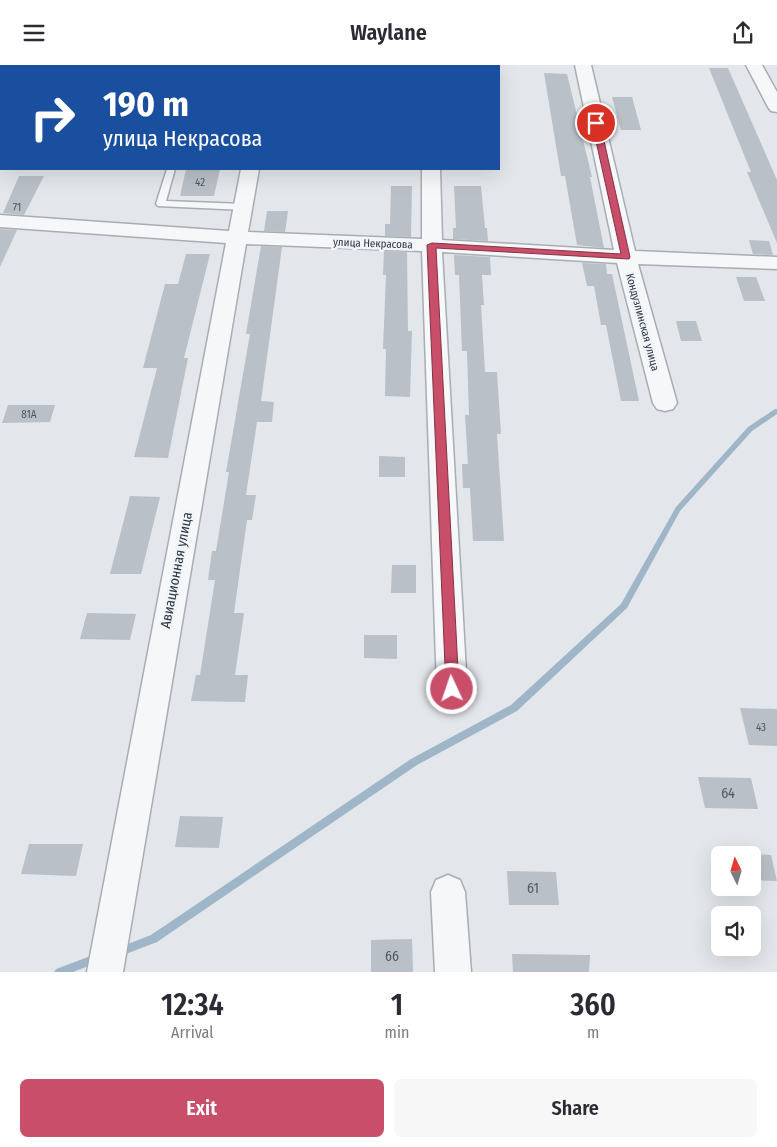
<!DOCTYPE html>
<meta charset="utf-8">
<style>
body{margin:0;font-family:"Fira Sans Condensed",sans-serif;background:#f7f7f7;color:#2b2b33;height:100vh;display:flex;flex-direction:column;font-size:19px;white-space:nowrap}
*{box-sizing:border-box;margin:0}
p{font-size:16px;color:#7c7c81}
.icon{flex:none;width:28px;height:28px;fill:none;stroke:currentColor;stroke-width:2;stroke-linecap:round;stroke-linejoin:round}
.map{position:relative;height:907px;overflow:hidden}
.drawer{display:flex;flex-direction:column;background:#fff;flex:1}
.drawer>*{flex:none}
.top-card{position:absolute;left:0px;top:0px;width:500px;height:105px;box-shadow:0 5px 20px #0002;background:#1a4fa0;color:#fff;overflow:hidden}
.needle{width:32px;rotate:355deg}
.tools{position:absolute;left:711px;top:781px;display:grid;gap:10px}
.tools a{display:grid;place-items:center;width:50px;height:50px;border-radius:8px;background:#fff;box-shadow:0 5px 20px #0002;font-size:25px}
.pin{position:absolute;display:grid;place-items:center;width:42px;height:42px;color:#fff;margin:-21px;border:2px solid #fff;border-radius:50%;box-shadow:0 1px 5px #0007}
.me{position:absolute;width:55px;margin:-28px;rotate:357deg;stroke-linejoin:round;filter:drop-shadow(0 0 4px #0008)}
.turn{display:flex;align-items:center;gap:18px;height:105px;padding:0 20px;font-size:22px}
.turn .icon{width:65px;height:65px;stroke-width:2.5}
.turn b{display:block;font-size:35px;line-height:42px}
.eta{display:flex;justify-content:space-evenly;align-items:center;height:85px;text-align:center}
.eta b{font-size:30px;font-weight:600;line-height:35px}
.action{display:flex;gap:10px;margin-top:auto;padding:10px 20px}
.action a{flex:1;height:58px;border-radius:8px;background:#c94e69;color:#fff;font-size:20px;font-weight:600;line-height:58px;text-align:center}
.action a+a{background:#f7f7f7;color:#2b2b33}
header{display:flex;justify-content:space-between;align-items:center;height:65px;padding:0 20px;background:#fff;font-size:22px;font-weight:600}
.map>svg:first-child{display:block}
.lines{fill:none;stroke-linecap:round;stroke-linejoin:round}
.stream{fill:#9fb6c8;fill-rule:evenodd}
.building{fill:#bac0c7}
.lane-casing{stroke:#a8adb4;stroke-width:3}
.street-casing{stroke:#a8adb4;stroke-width:3}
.primary-casing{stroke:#a2abb5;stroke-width:30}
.lane{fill:#f5f7f9;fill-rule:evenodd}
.street{fill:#f5f7f9;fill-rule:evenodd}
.primary{stroke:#fff;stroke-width:28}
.route{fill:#c94e69;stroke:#833344}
.labels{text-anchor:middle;stroke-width:5;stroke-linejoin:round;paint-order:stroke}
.number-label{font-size:11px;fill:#4f5863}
.far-street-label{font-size:11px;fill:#2b3542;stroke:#f2f5f8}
.street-label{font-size:14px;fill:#2b3542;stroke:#f2f5f8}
.near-number-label{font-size:14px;fill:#4f5863}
</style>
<header><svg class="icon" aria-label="menu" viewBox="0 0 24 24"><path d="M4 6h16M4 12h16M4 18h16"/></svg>Waylane<svg class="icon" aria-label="share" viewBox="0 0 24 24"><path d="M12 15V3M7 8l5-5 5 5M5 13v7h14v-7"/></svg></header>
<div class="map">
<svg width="777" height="907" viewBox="0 0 777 907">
<rect width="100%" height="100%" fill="#e3e6ea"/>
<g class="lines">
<!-- stream -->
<path class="stream" d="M775 344H777V349L752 366 680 446 627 543 517 646 417 700 157 877 118 892 115 890 113 887 115 884 151 870 411 694 511 640 621 539 676 442 748 362Z
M96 889 99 891 101 894 99 897 73 907H54L56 904Z"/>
</g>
<!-- building -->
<path class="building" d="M709 3H728L777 115V178L747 107H751Z
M544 8 567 9 592 112H590L604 183 577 180 565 111H561Z
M612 32H632L641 65H621Z
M186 104H220L214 131H180Z
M19 111H44L24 150 3 148Z
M391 121H412L411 172 385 171V159H390Z
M454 121H481L485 163H487L488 176 453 174V163H456Z
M267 146H288L285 167 264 166Z
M0 164 17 165 0 202Z
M749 175 769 176 773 190 753 189Z
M261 181 282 182 261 336 274 337 272 357H257L246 430H256L252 455H247L234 548H244L235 610H248L245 637 191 636 196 610H200L215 515H208L212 486H216L229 407H226L250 269H246Z
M384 186 407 187 408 266H412L410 332 385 331 386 284H383L386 210H383Z
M186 189H210L184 293H188L168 393 134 392 157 303H143L165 219H178Z
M454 190 490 192 491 210H482L484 240H481L485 307H497L501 369H497L504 476H473L470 423H463L462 399H468L465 350H469L467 286H462L459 210H455Z
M582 198 606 199 607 209H612L639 336H621L606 260H601L594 221H587Z
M736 212H756L765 236H744Z
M676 256H696L702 276H681Z
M8 340H55L50 357 2 358Z
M379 391 405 392V412H379Z
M130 431 160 432 141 509H110Z
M392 500H416V528H391Z
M87 548 136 549 130 575 80 574Z
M364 570H397V594L364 593Z
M740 643 777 644V681L749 680Z
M698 712 751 713 758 744 705 743Z
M180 751 223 752 219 783 175 782Z
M29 779H83L76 811 21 809Z
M752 789 771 790 777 816 752 815Z
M507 806 556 807 559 840H509Z
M412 874 413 907H371V875Z
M512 889 590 890 589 907H513Z"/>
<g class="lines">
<defs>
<path id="lane" d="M167 104H175L166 136 244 139 249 142 244 145 158 141 156 139Z"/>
<path id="street" d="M260 0H276V1H260Z
M422 0H438V1H422Z
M575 0H591L635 186 777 192V204L638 199 677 338 673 344 665 346 657 344 653 338 617 198 442 187 467 624 463 633 452 637 441 633 437 624 422 186 246 179 123 907H87L226 178 0 162V150L229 166 241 104H259L248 167 422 174V104H440L442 175 614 185Z
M746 0H762L777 27V47L771 46 768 42Z
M448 810 460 815 465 827 471 907H435L431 827 436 815Z"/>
<path id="primary" d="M0 20 1 18"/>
</defs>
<!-- lane casing -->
<use href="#lane" class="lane-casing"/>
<!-- street casing -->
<use href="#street" class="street-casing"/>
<!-- primary casing -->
<use href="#primary" class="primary-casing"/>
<!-- lane -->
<use href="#lane" class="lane"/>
<!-- street -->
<use href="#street" class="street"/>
<!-- primary -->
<use href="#primary" class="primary"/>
</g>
<!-- route -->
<path class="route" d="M596 55 600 58 630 192 629 194 436 183 459 624 457 629 452 630 448 629 446 624 427 180 432 178 621 189 592 58Z"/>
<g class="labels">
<!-- number labels -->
<g class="number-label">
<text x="200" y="121">42</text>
<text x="17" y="146">71</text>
<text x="29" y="353">81А</text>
<text x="761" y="666">43</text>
</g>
<!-- far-street labels -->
<g class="far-street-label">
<text transform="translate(373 178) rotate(2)" y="4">улица Некрасова</text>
<text transform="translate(643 257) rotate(75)" y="4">Кондузлинская улица</text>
</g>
<!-- street labels -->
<g class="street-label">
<text transform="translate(176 505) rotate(-79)" y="5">Авиационная улица</text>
</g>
<!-- near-number labels -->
<g class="near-number-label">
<text x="728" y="733">64</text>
<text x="533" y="828">61</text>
<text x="392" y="896">66</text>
</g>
</g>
</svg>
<div class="tools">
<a><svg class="needle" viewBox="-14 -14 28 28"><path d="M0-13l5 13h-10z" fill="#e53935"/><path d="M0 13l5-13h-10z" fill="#7c7c81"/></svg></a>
<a><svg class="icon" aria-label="sound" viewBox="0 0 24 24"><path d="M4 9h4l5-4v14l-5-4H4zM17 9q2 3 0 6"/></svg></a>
</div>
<div class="pin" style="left:596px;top:58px;background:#d93025"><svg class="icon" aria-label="arrive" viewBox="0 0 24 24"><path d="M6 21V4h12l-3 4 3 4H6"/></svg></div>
<svg class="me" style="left:452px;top:624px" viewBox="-20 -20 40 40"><circle r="17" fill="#c94e69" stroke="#fff" stroke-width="3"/><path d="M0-11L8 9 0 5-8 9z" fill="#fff"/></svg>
<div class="top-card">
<div class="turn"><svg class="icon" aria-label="right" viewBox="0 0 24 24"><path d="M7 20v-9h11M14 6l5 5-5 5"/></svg><div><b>190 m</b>улица Некрасова</div></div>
</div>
</div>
<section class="drawer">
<div class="eta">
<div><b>12:34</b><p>Arrival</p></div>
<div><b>1</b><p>min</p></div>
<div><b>360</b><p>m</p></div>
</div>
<div class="action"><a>Exit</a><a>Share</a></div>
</section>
